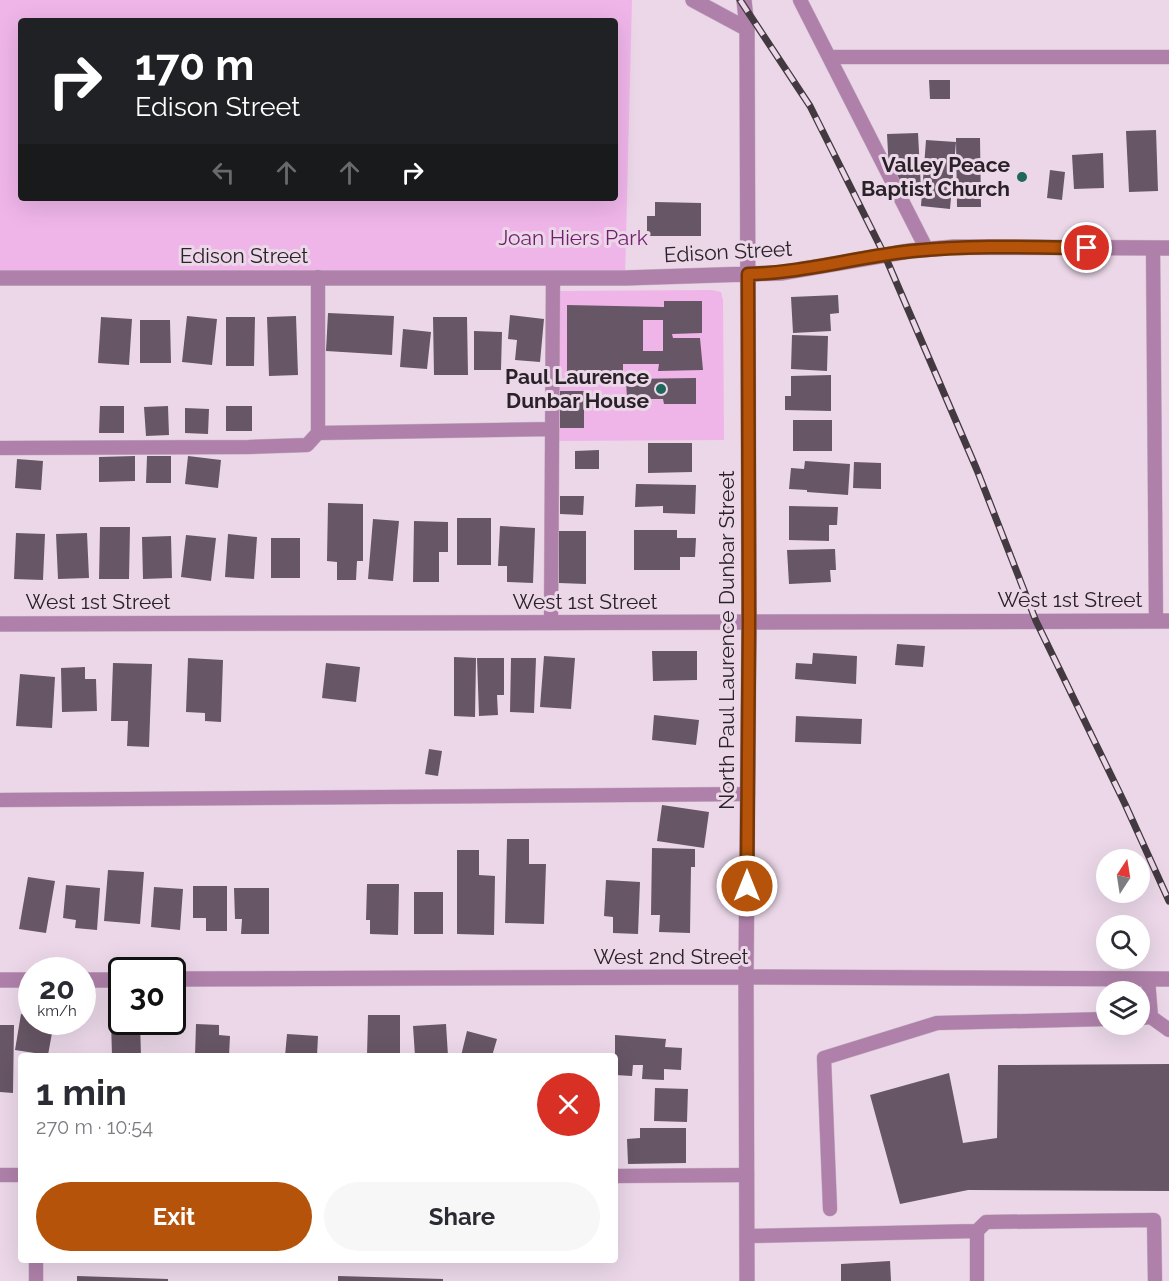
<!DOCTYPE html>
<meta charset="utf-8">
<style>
body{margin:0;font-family:Raleway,sans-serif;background:#f7f7f7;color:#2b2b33;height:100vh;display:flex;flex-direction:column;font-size:22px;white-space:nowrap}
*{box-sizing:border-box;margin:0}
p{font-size:20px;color:#7c7c81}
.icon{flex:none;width:33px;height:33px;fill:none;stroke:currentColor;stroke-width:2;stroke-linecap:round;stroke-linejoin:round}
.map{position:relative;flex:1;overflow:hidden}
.panel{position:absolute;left:18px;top:1053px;width:600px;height:210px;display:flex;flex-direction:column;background:#fff;border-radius:6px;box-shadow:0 6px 24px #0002}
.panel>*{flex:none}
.hud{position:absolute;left:18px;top:18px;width:600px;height:183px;border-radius:6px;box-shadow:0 6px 24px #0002;background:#202124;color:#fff;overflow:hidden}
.needle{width:39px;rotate:12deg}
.controls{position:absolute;left:1096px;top:849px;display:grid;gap:12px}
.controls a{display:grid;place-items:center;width:54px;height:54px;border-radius:50%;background:#fff;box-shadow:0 6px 24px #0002;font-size:30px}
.speed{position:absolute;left:18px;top:957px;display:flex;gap:12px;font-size:30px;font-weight:700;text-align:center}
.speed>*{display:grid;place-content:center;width:78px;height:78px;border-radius:50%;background:#fff;box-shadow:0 6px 24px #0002;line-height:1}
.speed small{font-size:15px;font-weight:400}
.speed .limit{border:3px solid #111;border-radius:9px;background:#fff;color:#111}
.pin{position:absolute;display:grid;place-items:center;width:51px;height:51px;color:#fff;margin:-26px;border:3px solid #fff;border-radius:50%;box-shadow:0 2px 6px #0007}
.me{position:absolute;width:66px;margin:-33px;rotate:0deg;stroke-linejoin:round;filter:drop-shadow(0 0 4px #0008)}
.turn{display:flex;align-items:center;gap:21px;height:126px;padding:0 18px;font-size:27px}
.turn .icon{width:78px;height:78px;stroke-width:2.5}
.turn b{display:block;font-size:42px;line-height:51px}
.lanes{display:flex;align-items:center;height:57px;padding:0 18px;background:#0003;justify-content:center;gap:30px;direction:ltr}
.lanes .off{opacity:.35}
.round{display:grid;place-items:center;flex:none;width:63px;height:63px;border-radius:32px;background:#f7f7f7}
.overview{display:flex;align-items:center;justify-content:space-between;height:102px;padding:0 18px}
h1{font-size:36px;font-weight:700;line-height:45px}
.action{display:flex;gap:12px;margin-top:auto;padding:12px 18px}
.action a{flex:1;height:69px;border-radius:36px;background:#b45309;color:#fff;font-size:24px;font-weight:700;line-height:69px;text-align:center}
.action a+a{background:#f7f7f7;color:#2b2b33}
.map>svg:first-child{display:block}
.green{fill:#efb5e9;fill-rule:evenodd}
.building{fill:#675665;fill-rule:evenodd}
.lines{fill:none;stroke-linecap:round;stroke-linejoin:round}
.service-casing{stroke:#c8b6c6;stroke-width:15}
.minor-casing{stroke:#c8b6c6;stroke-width:16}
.service{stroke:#af81aa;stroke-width:14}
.minor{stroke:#af81aa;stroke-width:15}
.rail-casing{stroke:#433941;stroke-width:7}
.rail{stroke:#ebd7e8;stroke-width:4.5;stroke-dasharray:14;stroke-linecap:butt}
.route-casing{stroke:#753606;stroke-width:15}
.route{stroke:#b45309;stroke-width:10}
.poi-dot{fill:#1f665b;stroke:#ebd7e8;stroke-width:2}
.labels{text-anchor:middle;stroke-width:6;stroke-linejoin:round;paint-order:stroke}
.poi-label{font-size:21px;font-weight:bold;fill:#2a2229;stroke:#ebd7e8;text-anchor:end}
.park-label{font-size:21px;fill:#711f6d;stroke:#ebd7e8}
.street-label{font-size:21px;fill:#2a2229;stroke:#ebd7e8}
</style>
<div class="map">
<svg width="1169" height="1281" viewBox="0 0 1169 1281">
<rect width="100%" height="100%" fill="#ebd7e8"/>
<!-- green -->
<path class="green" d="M0 0H632L625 278H0ZM21 21H615V198H21Z
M712 290 721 292 723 300 724 440 556 441 558 291Z"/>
<!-- building -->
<path class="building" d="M929 80H950V99H930Z
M1156 130 1158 191 1129 192 1126 131Z
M918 133 921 189 890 190 887 134Z
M956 138H980L981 207H957Z
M926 140 956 142 950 209 921 206Z
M1103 153 1104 188 1074 189 1072 155Z
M1050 170 1065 172 1062 200 1047 198Z
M655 202 701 203V236H647V216H655Z
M838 295 839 313 830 314 831 331 793 333 791 297Z
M664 301H702V333L672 334 673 338H700L703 370 658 371 659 364H623V373L567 374V305L664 307ZM643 320H663V351H643Z
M328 313 394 316 392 355 326 351Z
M510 315 544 319 540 362 515 360 517 340 508 339Z
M187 316 217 319 212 365 182 362Z
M296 316 298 375 269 376 267 317Z
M101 317 132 319 129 365 98 363Z
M226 317H255L254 366H226Z
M433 317H467L468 375H434Z
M140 320H170L171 363H140Z
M403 329 431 332 427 369 400 367Z
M474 331 502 332 501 370H474Z
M792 335 828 336 827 371 791 369Z
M831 375V411L785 410V396H791V376Z
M696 378V404H664L663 399H627L626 379Z
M560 391H584V428H560Z
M100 406H124V433H99Z
M168 406 169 435 146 436 144 407Z
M226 406H252V431H226Z
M185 408 209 409 208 434 185 433Z
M793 420H832V451H793Z
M648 443H692V472L648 473Z
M599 450V469H575V451Z
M135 456V481L99 482V457Z
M147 456H171V483H146Z
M188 456 221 460 218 488 185 484Z
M17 459 43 461 41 490 15 488Z
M805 461 850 464 848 495 807 492V490L789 489 791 468 804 469Z
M854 462 881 463V489L853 488Z
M636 484 696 485 695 514 663 513V506L635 507Z
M560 496H584L583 515 560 514Z
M328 503 363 504V561H357L356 580H337V562L327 561Z
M789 506 838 507 837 525H829V541L789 540Z
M457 518H491V565H457Z
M373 519 399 521 393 581 368 579Z
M414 521 448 522V552H439V582H413Z
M500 526 535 528 533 583 507 582V566H498Z
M100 527H130L129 579H99Z
M634 530H677V538H696L695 557H680V570H634Z
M559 531H586V584L559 583Z
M16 533 45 534 43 580 14 579Z
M87 533 89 578 58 579 56 534Z
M228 534 257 537 254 579 225 577Z
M186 535 216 538 211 581 181 577Z
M171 536 172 578 143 579 142 537Z
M271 538H300V578H271Z
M835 549 836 570H830L831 582 789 584 787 550Z
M897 644 925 646 923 667 895 665Z
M652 651H697V680L653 681Z
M813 653 857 656 856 684 795 679 796 663 812 664Z
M544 656 575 658 571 709 540 707Z
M454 657 476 658 475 717 454 716Z
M188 658 223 660 221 722 205 721V713L186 712Z
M477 658H504V695H497L498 715 479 716Z
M511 658H536L534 713 510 712Z
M113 663 152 664 149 747 127 746 128 721H111Z
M326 663 360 667 356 702 322 698Z
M85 667V679H96L97 711 62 712 61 668Z
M20 674 55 677 52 728 16 726Z
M654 715 699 720 696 745 652 740Z
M796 716 862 719 861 744 795 742Z
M429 749 442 751 438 776 425 774Z
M662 805 709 812 704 848 657 841Z
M507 839H529V864H546L544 924 505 923Z
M652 848 695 849V867H691L690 933 659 932 660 915H651Z
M457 850H479V875L495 876 494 935 457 934Z
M108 870 144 872 140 924 104 921Z
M28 877 55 881 46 933 19 929Z
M606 880 640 882 638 934 613 933V917L604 916Z
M367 884H399L398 935 370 934V920H366Z
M66 885 100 888 97 930 75 928 76 920 63 918Z
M193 886H227V931H206V918H193Z
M154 887 183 889 180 930 151 927Z
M234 888H269V934H241L242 919H235Z
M414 892H443V934H414Z
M21 1014 32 1016V1022H54L48 1055 15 1050Z
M368 1015H400V1056H367Z
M111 1021 140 1022 141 1056H112Z
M196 1024 219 1025V1035L230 1036 229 1056H195Z
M446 1024 448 1056H415L413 1026Z
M0 1025H14L13 1093 0 1092Z
M467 1031 497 1039 492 1056H461Z
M287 1034 318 1036 317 1056H285Z
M615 1035 666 1039 665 1047 682 1048 681 1070 664 1069V1080L642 1079 643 1065H633L632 1076 615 1075Z
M1169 1064V1191L968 1190 900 1204 870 1095 949 1073 963 1143 997 1138 998 1065Z
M655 1088 688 1089 687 1122 654 1121Z
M640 1128H686V1163L628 1164 627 1139 640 1138Z
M890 1261 891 1281H841V1264Z
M77 1276 168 1279V1281H77Z
M338 1276 443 1279V1281H338Z"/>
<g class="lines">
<defs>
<path id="service" d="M800 0 927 250
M831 57H1169
M1153 248 1156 621
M318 433 552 429
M0 448 249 447 307 445 318 433V277
M551 623 553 278
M0 800 748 794
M1148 979 1151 1017
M1140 1018 1151 1017 1169 1030
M0 1175H21
M615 1176 747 1175
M830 1209 824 1058 937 1023 1107 1019
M977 1231 986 1222 1154 1220 1155 1281
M747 1236 977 1231V1281
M36 1281V1260"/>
<path id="minor" d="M693 0 747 29
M744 0 747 29 749 623 746 977 747 1281
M0 278H625L781 273 909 251 954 247 1169 248
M0 624 1169 621
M172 979 746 977 1169 979
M0 980H32
M82 980H122"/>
</defs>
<!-- service casing -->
<use href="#service" class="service-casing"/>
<!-- minor casing -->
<use href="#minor" class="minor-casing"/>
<!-- service -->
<use href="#service" class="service"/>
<!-- minor -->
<use href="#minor" class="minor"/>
<defs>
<path id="rail" d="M740 0 810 106 885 256 977 470 1036 621 1125 804 1169 901"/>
</defs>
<!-- rail casing -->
<use href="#rail" class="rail-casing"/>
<!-- rail -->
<use href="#rail" class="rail"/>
</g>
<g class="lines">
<defs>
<path id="route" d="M747 886 749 623 748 274C803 273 856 257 912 251 970 245 1028 247 1087 248"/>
</defs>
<!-- route casing -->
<use href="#route" class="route-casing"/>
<!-- route -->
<use href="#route" class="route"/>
</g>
<!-- markers -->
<g class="poi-dot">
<circle cx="1022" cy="177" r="6"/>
<circle cx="661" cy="389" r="6"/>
</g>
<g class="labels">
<!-- poi labels -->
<g class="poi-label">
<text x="1010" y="172">Valley Peace<tspan x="1010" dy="24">Baptist Church</tspan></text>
<text x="649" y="384">Paul Laurence<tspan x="649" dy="24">Dunbar House</tspan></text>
</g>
<!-- park labels -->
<g class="park-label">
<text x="573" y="245">Joan Hiers Park</text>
</g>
<!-- street labels -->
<g class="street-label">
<text transform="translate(728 252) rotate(-3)" y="7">Edison Street</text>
<text x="244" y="263">Edison Street</text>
<text x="1070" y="607">West 1st Street</text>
<text x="98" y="609">West 1st Street</text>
<text x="585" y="609">West 1st Street</text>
<text transform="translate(727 640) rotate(-90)" y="7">North Paul Laurence Dunbar Street</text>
<text x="671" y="964">West 2nd Street</text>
</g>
</g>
</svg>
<div class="controls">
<a><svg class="needle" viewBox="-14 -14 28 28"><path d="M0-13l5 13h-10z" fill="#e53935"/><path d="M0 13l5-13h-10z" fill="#7c7c81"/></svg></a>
<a><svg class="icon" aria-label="search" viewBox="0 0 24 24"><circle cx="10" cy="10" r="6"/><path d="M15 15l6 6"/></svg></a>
<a><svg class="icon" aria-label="layers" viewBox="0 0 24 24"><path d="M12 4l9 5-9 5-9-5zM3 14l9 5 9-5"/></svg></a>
</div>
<div class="speed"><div>20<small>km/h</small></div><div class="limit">30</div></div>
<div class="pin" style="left:1087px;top:248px;background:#d93025"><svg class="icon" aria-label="arrive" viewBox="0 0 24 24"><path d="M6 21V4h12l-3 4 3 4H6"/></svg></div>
<svg class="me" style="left:747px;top:886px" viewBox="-20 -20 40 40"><circle r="17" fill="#b45309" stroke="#fff" stroke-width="3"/><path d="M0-11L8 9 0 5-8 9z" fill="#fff"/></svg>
<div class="hud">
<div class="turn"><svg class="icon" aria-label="right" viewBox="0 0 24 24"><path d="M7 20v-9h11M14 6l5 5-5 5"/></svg><div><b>170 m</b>Edison Street</div></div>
<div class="lanes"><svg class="icon off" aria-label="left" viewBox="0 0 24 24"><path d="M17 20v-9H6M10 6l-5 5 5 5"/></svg><svg class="icon off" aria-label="ahead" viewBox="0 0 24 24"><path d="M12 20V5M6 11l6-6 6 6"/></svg><svg class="icon off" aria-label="ahead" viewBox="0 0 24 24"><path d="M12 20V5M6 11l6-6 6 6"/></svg><svg class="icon" aria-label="right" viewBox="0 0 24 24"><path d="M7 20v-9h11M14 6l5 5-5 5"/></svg></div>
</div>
<section class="panel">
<div class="overview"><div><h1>1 min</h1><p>270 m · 10:54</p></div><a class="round" style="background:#d93025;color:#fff"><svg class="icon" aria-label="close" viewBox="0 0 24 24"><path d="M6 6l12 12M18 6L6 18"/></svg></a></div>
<div class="action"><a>Exit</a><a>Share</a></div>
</section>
</div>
